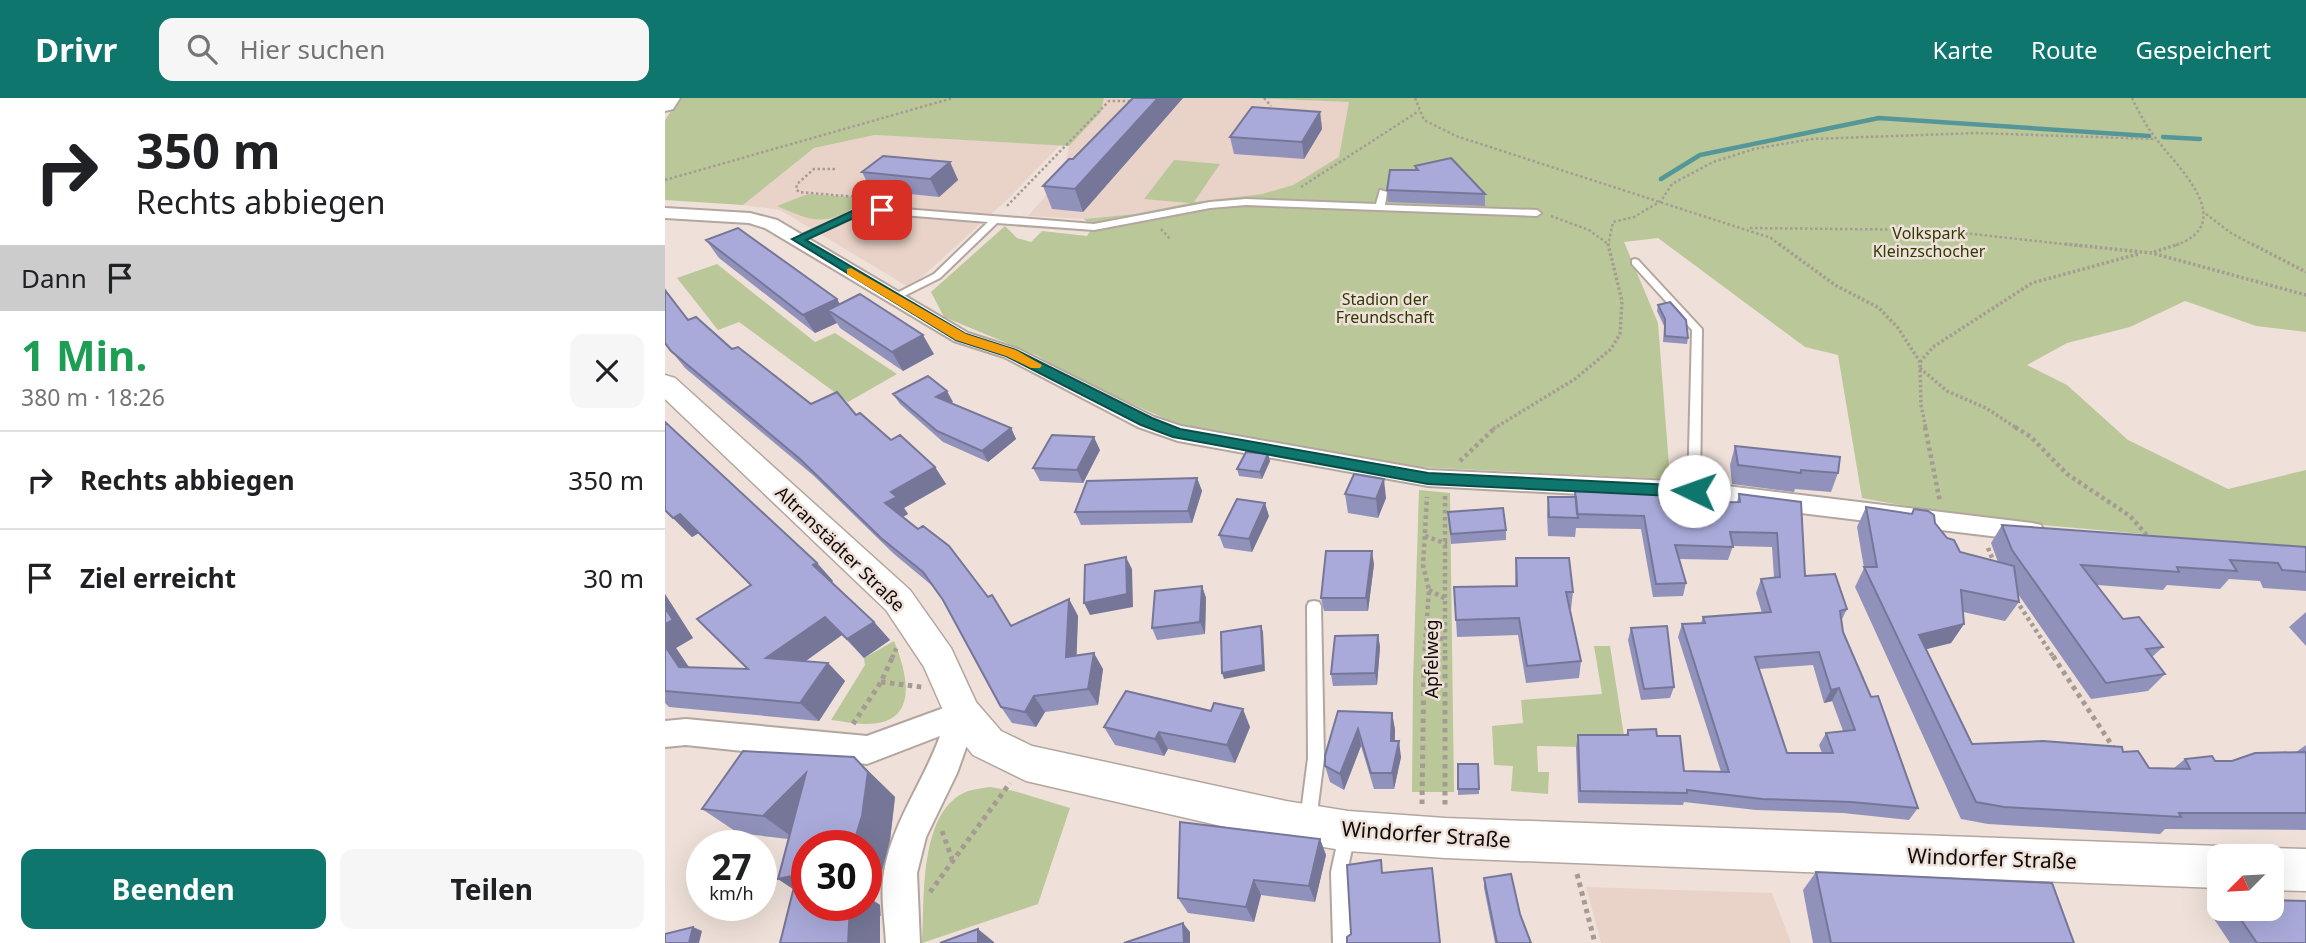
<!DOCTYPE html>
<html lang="de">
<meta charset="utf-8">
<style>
body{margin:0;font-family:"Noto Sans",sans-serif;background:#f6f6f6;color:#202124;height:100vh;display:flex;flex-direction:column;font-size:26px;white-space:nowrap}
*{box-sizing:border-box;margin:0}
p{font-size:23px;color:#757577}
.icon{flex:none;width:38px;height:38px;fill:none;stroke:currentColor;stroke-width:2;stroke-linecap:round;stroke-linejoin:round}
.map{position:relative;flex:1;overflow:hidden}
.side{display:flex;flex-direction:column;background:#fff;width:665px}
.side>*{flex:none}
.guide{background:#fff;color:#202124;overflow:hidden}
.needle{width:46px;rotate:246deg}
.controls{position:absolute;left:1542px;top:746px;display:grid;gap:14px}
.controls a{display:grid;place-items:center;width:77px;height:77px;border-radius:14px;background:#fff;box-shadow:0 7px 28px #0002;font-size:35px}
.speed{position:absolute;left:21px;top:732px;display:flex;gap:14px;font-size:35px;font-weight:700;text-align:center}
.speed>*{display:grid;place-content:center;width:91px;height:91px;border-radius:50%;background:#fff;box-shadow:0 7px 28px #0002;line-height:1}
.speed small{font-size:18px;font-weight:400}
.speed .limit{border:10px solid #d22;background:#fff;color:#111}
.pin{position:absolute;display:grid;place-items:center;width:60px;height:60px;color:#fff;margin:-30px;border-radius:14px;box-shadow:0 4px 10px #0006}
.me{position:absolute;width:77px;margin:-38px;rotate:273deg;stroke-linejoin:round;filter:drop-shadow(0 0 5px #0008)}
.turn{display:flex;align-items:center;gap:24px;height:147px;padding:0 21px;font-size:32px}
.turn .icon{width:91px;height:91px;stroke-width:2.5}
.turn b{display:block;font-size:49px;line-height:60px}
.then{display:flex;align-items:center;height:66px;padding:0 21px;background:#0003;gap:14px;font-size:26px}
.round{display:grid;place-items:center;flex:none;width:74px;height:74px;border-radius:14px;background:#f6f6f6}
.summary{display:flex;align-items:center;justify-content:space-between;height:119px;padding:0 21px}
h1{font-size:42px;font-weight:700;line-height:52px;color:#1e9e55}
.primary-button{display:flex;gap:14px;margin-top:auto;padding:14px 21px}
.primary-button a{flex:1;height:80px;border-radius:14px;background:#0f766e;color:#fff;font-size:28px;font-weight:700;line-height:80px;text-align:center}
.primary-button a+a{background:#f6f6f6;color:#202124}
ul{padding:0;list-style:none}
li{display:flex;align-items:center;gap:21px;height:98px;padding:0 21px;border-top:2px solid #e0e0e0}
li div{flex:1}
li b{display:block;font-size:26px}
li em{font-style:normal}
header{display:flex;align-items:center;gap:42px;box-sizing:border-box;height:98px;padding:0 35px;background:#0f766e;color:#fff}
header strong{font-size:33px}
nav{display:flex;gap:38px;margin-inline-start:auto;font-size:24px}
.search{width:490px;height:63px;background:#f6f6f6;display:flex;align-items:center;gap:18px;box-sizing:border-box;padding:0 24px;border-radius:14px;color:#757577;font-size:26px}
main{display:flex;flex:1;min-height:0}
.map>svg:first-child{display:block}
.built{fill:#e9d3c8}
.green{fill:#bac799}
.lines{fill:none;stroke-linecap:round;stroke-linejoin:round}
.stream{stroke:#559798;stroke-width:4.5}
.service-casing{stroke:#b3a69f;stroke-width:4}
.minor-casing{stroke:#b3a69f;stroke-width:4}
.tertiary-casing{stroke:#b3a69f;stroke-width:3}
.primary-casing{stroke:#b3a69f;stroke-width:4}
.path-far3{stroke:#a59b94;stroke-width:2.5;stroke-dasharray:2.5 2.5;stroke-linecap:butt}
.path-far2{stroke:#a59b94;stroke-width:3.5;stroke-dasharray:2.5 2.5;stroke-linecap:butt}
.path-far1{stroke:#a59b94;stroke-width:4.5;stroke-dasharray:3.5 3.5;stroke-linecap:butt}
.path{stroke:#a59b94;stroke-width:5;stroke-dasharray:4.5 4.5;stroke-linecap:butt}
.service{fill:#fff;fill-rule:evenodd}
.minor{fill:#fff;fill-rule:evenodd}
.tertiary{fill:#fff;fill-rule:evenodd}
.primary{fill:#fff;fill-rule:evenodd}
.wall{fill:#9192bb;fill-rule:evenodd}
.shaded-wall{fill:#767798}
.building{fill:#a9aad9;stroke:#767798;stroke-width:2;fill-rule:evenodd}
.route{fill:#0f766e;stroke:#0a4d48;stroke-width:2}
.slow{fill:#f59e0b}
.labels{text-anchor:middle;stroke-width:5;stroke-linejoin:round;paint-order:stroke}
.far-park-label{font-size:16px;fill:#2e3a00;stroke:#efe1d9}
.street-label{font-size:18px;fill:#0f0b08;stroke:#efe1d9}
.near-street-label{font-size:21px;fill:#0f0b08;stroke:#efe1d9}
</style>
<header>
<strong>Drivr</strong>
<div class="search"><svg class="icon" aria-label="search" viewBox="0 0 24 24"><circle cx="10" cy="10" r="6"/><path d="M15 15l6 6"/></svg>Hier suchen</div>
<nav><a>Karte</a><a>Route</a><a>Gespeichert</a></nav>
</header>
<main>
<section class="side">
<div class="guide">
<div class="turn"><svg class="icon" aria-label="right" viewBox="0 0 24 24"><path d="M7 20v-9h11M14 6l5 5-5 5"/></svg><div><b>350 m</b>Rechts abbiegen</div></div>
<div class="then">Dann<svg class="icon" aria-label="arrive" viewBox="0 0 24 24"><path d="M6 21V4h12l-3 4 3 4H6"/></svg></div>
</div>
<div class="summary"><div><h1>1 Min.</h1><p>380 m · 18:26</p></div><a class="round"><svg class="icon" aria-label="close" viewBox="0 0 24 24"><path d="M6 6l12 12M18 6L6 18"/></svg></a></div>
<ul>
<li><svg class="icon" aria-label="right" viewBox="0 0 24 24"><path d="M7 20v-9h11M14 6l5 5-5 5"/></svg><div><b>Rechts abbiegen</b></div><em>350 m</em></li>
<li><svg class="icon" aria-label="arrive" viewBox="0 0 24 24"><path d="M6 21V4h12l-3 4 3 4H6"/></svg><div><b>Ziel erreicht</b></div><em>30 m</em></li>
</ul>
<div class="primary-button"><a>Beenden</a><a>Teilen</a></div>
</section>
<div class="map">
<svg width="1641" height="845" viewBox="0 0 1641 845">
<rect width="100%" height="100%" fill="#efe1d9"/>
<!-- built -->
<path class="built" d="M439 0H584L685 4 675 59 628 87 597 96 528 104 470 116 419 121 363 118 398 78 404 48 436 14Z
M211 37 395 47 344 100 245 190 115 112 78 107 149 50Z
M921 789 1107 795 1126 845H936Z"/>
<!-- green -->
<path class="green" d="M15 0H439L436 14 404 48 210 37 149 50 78 107 0 102V22Z
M584 0H1641V234L1591 228 1520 203 1465 229 1402 245 1362 267 1402 287 1463 342 1563 391 1641 372V451L1311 421 1197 400 1173 257 1140 249 993 140 959 144 993 225 1005 381 750 369 514 327 408 279 373 258 279 219 266 194 340 128 352 140 366 144 377 133 422 138 428 129 419 121 470 116 524 105 479 101 509 62 555 66 529 104 597 96 628 87 674 59 684 4Z
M143 96 185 99 189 103 187 111C156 129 142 121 112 108Z
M52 166 150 244 170 235 232 276 183 304 74 224 53 232 12 180Z
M754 392 785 395 789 694H747L748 583Z
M229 543C243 577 255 627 200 626 189 626 177 623 166 622L200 567 199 560Z
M929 548H945L961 650 872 648 873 674H884L883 696 846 693 848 668 829 667 827 628 858 625 856 602 937 596Z
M325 689 349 693 405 710 373 806 257 845C260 801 253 712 303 693 310 691 318 690 325 689Z"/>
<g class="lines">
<!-- stream -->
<path class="stream" d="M1498 39 1535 41
M996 81 1035 57 1214 20 1484 38"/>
<defs>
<path id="service" d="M715 92 722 94 720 107 872 112 876 115 872 118 581 107 545 110 429 132 332 125 275 180 229 203 224 200 226 198 269 176 323 124 201 114 135 143 128 141 200 108 429 126 545 104 581 101 711 106Z
M970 161 973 162 1037 231 1035 393 1029 397 1023 393 1027 232 967 166V162Z
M649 503 654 504 656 508 659 660 651 723 649 728 643 731 637 728 635 723 643 660 642 508 644 504Z
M682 729 688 731 690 737 682 774 686 845H668L666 774 674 737 676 731Z"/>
<path id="minor" d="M0 110 85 115 112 122 303 235 353 251 489 319 516 328 763 372 1029 384 1367 425 1376 427 1379 434 1376 441 1367 443 1029 402 763 388 513 343 473 329 339 259 289 243 100 130 84 125 0 120Z
M298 603 308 607 313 616 292 675 261 739 252 775 255 845H221C220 823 215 796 219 774 227 725 259 683 275 638L202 666 21 647 0 649V623L21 621 202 638Z"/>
<path id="tertiary" d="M0 277 10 280 245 492 286 550 311 604 336 633 367 648 621 703 683 713 780 720 1554 748 1569 754 1570 758H1554V790L780 760 683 753 621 743 361 683 308 657 285 628 259 569 221 512 0 301Z
M1606 750 1641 751V793L1606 792V758H1590Z"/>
<path id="primary" d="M0 0H15L8 11 0 13Z"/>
</defs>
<!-- service casing -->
<use href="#service" class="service-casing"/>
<!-- minor casing -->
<use href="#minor" class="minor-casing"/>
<!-- tertiary casing -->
<use href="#tertiary" class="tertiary-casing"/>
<!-- primary casing -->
<use href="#primary" class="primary-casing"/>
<!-- path-far3 -->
<path class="path-far3" d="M599 0 606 8
M750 0 759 22 791 38 1106 140 1116 148
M1467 0C1473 13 1480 26 1489 38 1511 68 1576 125 1509 148
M170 71H149L132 86 131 91 134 94 192 99
M0 82 288 0
M636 89 754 13
M342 108 444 3H467
M1541 116 1566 135 1590 148
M886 118 924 132 943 146
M1085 130 1271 132 1417 148
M496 131 506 142
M943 148 948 124 969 119 996 103 1007 86 1048 64 1089 51 1147 41 1311 35 1491 41"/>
<!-- path-far2 -->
<path class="path-far2" d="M1114 146 1170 187 1214 210 1233 230 1255 264 1256 307 1261 331
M1400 146 1487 155 1641 197
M1587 146 1641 174
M1489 154 1514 146
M1255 264 1268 249 1367 185 1473 156
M1255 270 1282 293 1321 310 1353 331
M828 331 910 281 946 251 955 236 957 203 943 146"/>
<!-- path-far1 -->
<path class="path-far1" d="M1260 329 1275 404
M1350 329 1366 339 1402 376 1465 418 1487 443
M795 363 831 329
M780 398V560
M760 438 782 446
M1323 450 1330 467
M764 492 781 501
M1351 502 1389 560
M761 539 781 541
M227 560 232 549
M759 560 764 492 758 467 762 399"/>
<!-- path -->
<path class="path" d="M780 558V711
M1388 558 1450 652
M216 584 257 589
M188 626 216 584 228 558
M757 706 759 558
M277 733 287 761
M912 776 930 845
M265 794 345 685"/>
<!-- service -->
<use href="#service" class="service"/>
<!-- minor -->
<use href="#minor" class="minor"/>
<!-- tertiary -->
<use href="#tertiary" class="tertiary"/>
<!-- primary -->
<use href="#primary" class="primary"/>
</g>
<!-- wall -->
<path class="wall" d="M468 0H518L418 114 387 111 378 88 408 61Z
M655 14 657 31 639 61 569 56 565 39Z
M285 64 293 82 274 99 206 92 197 74Z
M750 68 820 96V108L723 104 722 92 750 72Z
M41 142 175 206 269 256 238 273 175 230 172 225 150 235 54 160Z
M993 207 1023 240 1022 246 998 244 999 228 992 213Z
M23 222 146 306 191 317 226 342 270 369 281 386 239 410 243 416 238 419 347 528 404 501 413 518 411 558 438 571 433 607 380 614 371 629 347 625 336 609 278 502 270 490 229 456 149 378 20 270 0 245Z
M228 296 288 304 286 305 346 330 351 341 323 364 278 344 235 306Z
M1070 348 1173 375 1166 394 1130 391 1129 394 1067 386 1065 367Z
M435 352 418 385 375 383 368 370Z
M603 356 605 363 597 381 574 378 572 371Z
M532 380 537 393 527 425 416 427 410 414Z
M910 393 995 405 1072 404 1074 396 1136 404 1140 478 1182 511 1176 523 1178 534 1253 710 1244 722 1178 715 1091 712 1019 704 1018 707 913 705 911 649 913 637H961L963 632 992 638 1019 673 1056 674 1013 539 1017 526 1036 525 1038 519 1097 515 1091 495 1096 481 1109 480 1107 449 1068 448 1063 462 1014 461 1021 485 1018 498 988 499 976 431 911 430 910 439 883 438 882 418 883 399H910ZM1148 567 1159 605 1167 603 1178 633 1161 635 1154 647 1157 655H1122L1094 571Z
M680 396 721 400 713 420 683 415Z
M1201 409 1270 425 1282 440 1295 454 1333 464 1326 445 1337 427 1641 449V493L1598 490 1595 483 1564 481 1555 491 1502 487 1498 492 1432 487 1458 521 1498 549 1487 559 1500 576 1483 593 1426 601 1353 496 1354 504 1340 523 1298 514 1299 526 1286 545 1261 551 1307 646 1458 654 1484 670H1509L1520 661 1567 663 1631 654 1641 647V732L1500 731 1495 736 1323 726 1296 721 1190 489 1199 470 1192 429Z
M0 412 152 465 168 483 167 484 209 524 225 542 199 560 177 537 140 563 163 565 180 583 154 623 4 609 0 605V496L28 540 11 550 24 569 83 571 86 487 34 435 27 439Z
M783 414 841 432V442L786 446Z
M604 418 587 454 559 450 554 437Z
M851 460 908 494 906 511H905L916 563 914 580 861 585 853 537 792 539 789 489 850 488Z
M709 466 703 513H659L656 500Z
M537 488 541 500 540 536 492 542 487 530Z
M1641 514V548L1624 529Z
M966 530 1009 589 1005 600 976 602 963 542Z
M713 537 715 549 712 587 668 588 666 576Z
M727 615 730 632V643L736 659 729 691H709L696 648 679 692 665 684 660 668V658Z
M439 629H585L570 665 503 651 499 658 450 647Z
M189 659 230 699 225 742 209 803 215 807 216 818 128 791 113 781 123 741 73 735 37 711Z
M793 666H813L814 696 793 697Z
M655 741 661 757 650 804 596 797 589 824 523 815 513 800Z
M1151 774 1409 845H1148L1138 792Z
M819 780 855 816 866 845H830L819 790Z
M1554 806V810H1606L1641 845H1565L1543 812Z"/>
<!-- shaded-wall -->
<path class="shaded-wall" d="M493 0H518L418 114 410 91Z
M655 14 657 31 639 61 637 44Z
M285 64 293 82 274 99 265 81Z
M172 201 183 220 163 212 172 225 150 235 138 217Z
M258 237 269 256 238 273 227 254Z
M282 293 288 304 277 310 271 299Z
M346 330 351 341 323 364 317 353Z
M429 339 435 352 418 385 412 372Z
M603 356 605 363 597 381 595 374Z
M270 369 281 386 239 410 243 416 232 422 220 405 226 394Z
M532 380 537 393 527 425 523 413Z
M719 381 721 400 713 420 711 401Z
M600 405 604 418 587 454 584 441Z
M15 416 34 435 27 439 8 420Z
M707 453 709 466 703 513 701 500Z
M461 459 467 471 468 509 425 517 419 505Z
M152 465 168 483 164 486 148 467Z
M537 488 541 500 540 536 535 524Z
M0 496 28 540 11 550 35 586 14 569 0 548Z
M404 501 413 518 411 575 401 559Z
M160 519 177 537 120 578 101 560Z
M209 524 225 542 199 560 182 541Z
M1299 526 1286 545 1242 556 1254 537Z
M596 528 598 534 600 573 559 581 557 575Z
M713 537 715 549 712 587 710 575Z
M429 555 438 571 433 607 423 591Z
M163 565 180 583 154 623 135 605Z
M1174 590 1167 603 1159 605 1166 592Z
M369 598 380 614 371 629 360 614Z
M578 611 585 629 570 665 562 647Z
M727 615 730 632 729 660 726 643Z
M693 631 696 648 679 692 675 676Z
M494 634 503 651 499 658 490 641Z
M734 643 736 659 729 691 727 675Z
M189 659 230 699 225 742 209 803 215 807V845H183L185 807H201V747H188Z
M141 675 130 741 98 718Z
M655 741 661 757 650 804 644 788Z
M132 777 142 800 113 781Z
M589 782 596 797 589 824 581 809Z
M518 825 525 834V845H519Z
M28 829 37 833 34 845H24Z
M313 831 329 844V845H313Z"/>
<!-- building -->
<path class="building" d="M468 0H493L410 91 378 88 404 61H408Z
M587 9 655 14 637 44 565 39Z
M218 58 285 64 265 81 197 74Z
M786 60 820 96 722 92 725 72H753L750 68Z
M73 130 172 201 138 217 41 142Z
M0 192 23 222 31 219 67 251 73 249 146 306 172 294 191 317 195 315 226 342 235 337 270 369 226 394 232 399 220 405 253 431 258 428 284 448 323 499 327 497 346 528 404 501 401 559 429 555 423 591 369 598 360 614 336 609 278 502 258 474 216 440 135 361 6 253 0 245Z
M195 196 258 237 227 254 163 212Z
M1005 204 1021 222 1023 240 1000 238V221L993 207Z
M263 278 282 293 271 299 346 330 317 353 272 333 228 296Z
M0 324 152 465 148 467 209 524 182 541 160 519 101 560 163 565 135 605 0 593V548L14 569 83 571 32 521 86 487 15 416 8 420 0 412Z
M387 337 429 339 412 372 368 370Z
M1070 348 1175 359 1173 375 1136 372V375L1073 367Z
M581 354 603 356 595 374 572 371Z
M689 376 719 381 711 401 680 396Z
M532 380 523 413 410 414 422 383Z
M910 393 993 394 995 405 1075 404 1074 396 1136 404 1140 478 1170 476 1182 511 1175 513 1178 534 1206 599 1213 598 1253 710 1186 704 1097 701 1022 692V695L915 693 913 637H963V632L991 631 992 638H1015L1019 673 1064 674 1017 526 1040 525 1038 519 1106 514 1096 481 1115 479 1112 435 1065 434 1068 449 1010 447 1021 485 991 486 979 418 912 416ZM1154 554 1166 592 1174 590 1190 632 1161 635 1168 655H1122L1090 559Z
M883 399H911L913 420 884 419Z
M572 401 600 405 584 441 554 437Z
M1201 409 1247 416 1249 411 1263 413 1269 417 1270 425 1282 440 1289 442 1295 454 1349 468 1354 504 1296 492 1299 526 1254 537 1307 646 1378 643 1457 649 1458 654 1473 653 1484 670 1525 671 1520 661 1547 658 1550 663H1567L1590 655 1641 654V715H1514L1516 719 1339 709 1311 704 1199 469H1212Z
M838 410 841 432 786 436 783 414Z
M1337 427 1641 449V474L1617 472 1613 465 1565 462 1572 473 1512 469 1514 474 1416 467 1458 521 1474 519 1498 549 1481 551 1500 576 1441 585 1347 452Z
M661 453H707L701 500H656Z
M461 459 462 496 419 505 420 467Z
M851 460H904L908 494H901L916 563 862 568 854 520 791 522 789 489 852 488Z
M537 488 535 524 487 530 490 493Z
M0 510 8 522 0 526Z
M596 528 598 567 557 575 556 534Z
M1002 528 1009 589 979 591 966 530Z
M713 537 710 575 666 576 670 538Z
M461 593 546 613 549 605 578 611 562 647 494 634 490 641 439 629Z
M673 613 727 615 726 643H734L727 675H706L693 631 675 676 660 668V658Z
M78 653 189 659 203 674 197 718 188 747H142V807H185L183 845H115L132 777 113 781 141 675 98 718 37 711Z
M793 666H813L814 691H793Z
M515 724 655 741 644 788 589 782 581 809 513 800Z
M716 762 717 775 767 770 775 845H682V839L686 836 682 767Z
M1151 774 1387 785 1409 845H1166Z
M846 776 855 816 866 845H832L819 780Z
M1606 802 1641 803V845H1592L1568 810H1606Z
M518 825 519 845H459Z
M28 829 24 845H0V836Z
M313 831V845H275Z"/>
<!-- route -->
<path class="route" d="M200 107 222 112 217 116 201 114 141 142 301 236 351 252 487 320 515 331 763 375 1029 388 1037 393 1029 399 763 386 508 339 476 327 341 258 291 242 127 141Z"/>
<!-- slow -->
<path class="slow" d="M186 170 301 236 351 252 377 267 375 270H366L341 258 291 242 182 176V171Z"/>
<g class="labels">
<!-- far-park labels -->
<g class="far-park-label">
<text x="1264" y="141">Volkspark<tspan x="1264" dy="18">Kleinzschocher</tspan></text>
<text x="720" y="207">Stadion der<tspan x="720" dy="18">Freundschaft</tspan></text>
</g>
<!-- street labels -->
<g class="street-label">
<text transform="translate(175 451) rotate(44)" y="6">Altranstädter Straße</text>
<text transform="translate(767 561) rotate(-90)" y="6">Apfelweg</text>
</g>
<!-- near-street labels -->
<g class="near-street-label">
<text transform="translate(761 737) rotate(4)" y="7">Windorfer Straße</text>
<text transform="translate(1327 761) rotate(2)" y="7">Windorfer Straße</text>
</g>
</g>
</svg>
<div class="controls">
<a><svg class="needle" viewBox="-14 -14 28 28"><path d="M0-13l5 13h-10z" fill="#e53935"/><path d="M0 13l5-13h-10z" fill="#757577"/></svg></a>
</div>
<div class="speed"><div>27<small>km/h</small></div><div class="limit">30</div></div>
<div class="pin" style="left:217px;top:112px;background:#d93025"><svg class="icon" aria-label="arrive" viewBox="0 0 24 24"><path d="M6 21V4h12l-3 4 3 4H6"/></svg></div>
<svg class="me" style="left:1029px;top:393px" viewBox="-20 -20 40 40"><circle r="19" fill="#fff"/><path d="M0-13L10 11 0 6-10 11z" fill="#0f766e"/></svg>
</div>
</main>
